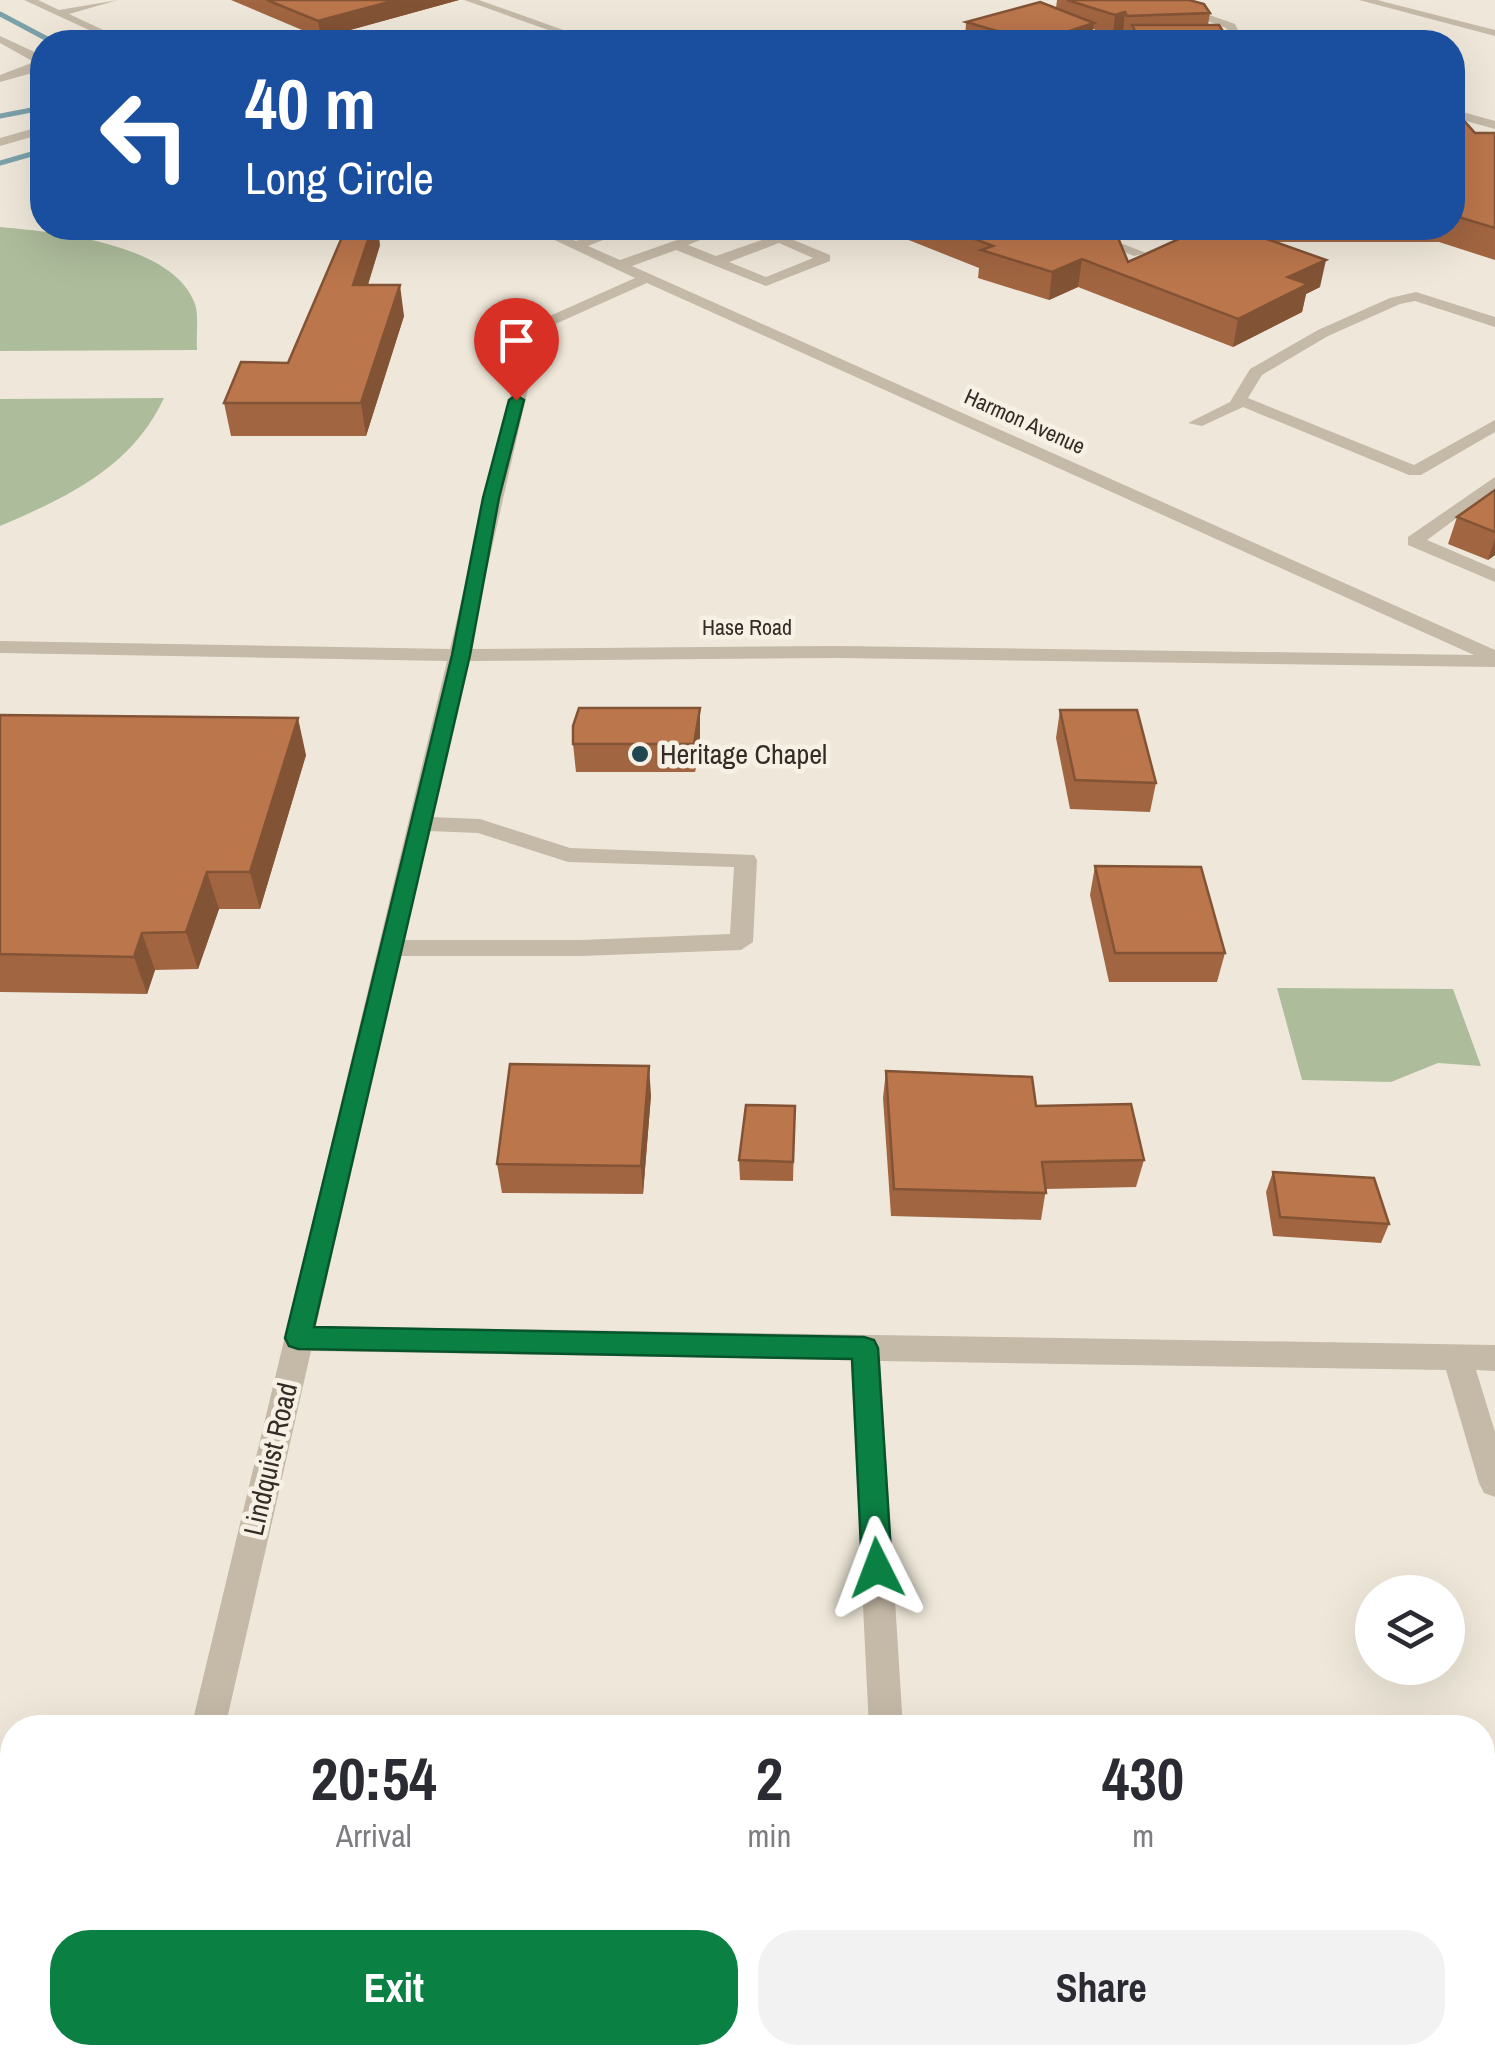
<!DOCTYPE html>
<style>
body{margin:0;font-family:"Archivo Narrow",sans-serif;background:#f2f2f3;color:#2b2b33;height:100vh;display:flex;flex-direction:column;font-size:38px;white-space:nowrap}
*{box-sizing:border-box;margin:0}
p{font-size:32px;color:#7c7c81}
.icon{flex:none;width:55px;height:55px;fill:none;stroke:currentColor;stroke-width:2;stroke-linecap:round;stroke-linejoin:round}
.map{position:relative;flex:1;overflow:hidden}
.details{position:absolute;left:0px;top:1715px;width:1495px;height:350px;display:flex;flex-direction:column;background:#fff;border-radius:40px 40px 0 0;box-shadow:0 10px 40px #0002}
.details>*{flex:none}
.guide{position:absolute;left:30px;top:30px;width:1435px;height:210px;border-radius:40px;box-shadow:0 10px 40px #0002;background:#1a4fa0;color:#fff;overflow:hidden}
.controls{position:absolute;left:1355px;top:1575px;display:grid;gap:20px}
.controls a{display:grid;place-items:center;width:110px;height:110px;border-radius:50%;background:#fff;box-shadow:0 10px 40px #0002;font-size:50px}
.pin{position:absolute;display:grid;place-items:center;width:85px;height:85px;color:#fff;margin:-102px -42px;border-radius:50% 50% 50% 0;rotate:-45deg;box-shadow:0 0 10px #0007}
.pin .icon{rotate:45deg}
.me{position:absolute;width:110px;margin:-55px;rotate:357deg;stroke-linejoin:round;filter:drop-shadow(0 0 8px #0008)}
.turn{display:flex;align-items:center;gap:35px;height:210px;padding:0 50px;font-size:45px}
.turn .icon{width:130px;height:130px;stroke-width:2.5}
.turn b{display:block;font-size:70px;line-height:85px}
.eta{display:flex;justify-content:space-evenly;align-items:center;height:170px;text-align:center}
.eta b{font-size:60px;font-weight:700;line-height:70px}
.primary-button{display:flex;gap:20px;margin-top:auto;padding:20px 50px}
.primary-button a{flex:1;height:115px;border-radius:40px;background:#0b8043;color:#fff;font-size:40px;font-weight:700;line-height:115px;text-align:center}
.primary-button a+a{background:#f2f2f3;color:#2b2b33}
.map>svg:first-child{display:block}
.green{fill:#adbc9b}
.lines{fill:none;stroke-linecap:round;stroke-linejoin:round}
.stream{stroke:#7ba1a9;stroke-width:5}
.minor{fill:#c5b9a7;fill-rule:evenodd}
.wall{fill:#a16541}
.shaded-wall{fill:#835335}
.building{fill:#bb764c;stroke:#835335;stroke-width:2.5}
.route{fill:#0b8043;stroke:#07532c;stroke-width:2.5}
.poi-dot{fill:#204650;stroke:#f7f1e5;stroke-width:4}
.labels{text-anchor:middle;stroke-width:9;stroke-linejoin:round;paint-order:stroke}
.far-street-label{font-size:22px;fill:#332c27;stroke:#f7f1e5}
.poi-label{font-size:28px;fill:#332c27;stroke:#f7f1e5;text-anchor:start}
.street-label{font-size:28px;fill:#332c27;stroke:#f7f1e5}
</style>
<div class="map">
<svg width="1495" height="2065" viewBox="0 0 1495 2065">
<rect width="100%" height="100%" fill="#efe8da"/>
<!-- green -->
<path class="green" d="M0 227C54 232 173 243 195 304 199 316 196 337 197 350L0 351Z
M164 398C132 467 68 497 0 526V399Z
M1277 988 1453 989 1481 1066 1438 1063 1391 1082 1302 1080Z"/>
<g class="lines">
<!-- stream -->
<path class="stream" d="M0 14 53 42
M0 116 42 108
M0 163 42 151"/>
<!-- minor -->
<path class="minor" d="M24 0H38L59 10 118 0 69 14 129 42H115Z
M464 0H479L597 42H582Z
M1152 0H1167L1235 24 1244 42H1113L1118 39 1230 36 1226 28Z
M1359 0H1377L1495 30V36Z
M0 36 41 55 42 67 36 72 0 82V75L34 62 0 43Z
M1452 109 1495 121V129L1452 117Z
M42 126V134L0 146V138Z
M529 228H546L576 241 614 228H633L588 246 620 260 711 228H729L688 245 716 256 779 234 830 255V261L766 286 676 250 632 266 1495 650V667L837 658 467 661 431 817 480 819 570 848 754 855 757 860 753 942 741 950 581 956H400L316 1326 1495 1345V1371L1476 1370 1495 1432V1497L1484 1493 1479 1483 1446 1370 880 1361 903 1728H869L851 1360 311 1351 225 1728H191L447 661 0 653V641L450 649 525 334 543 319 635 278ZM779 243 813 258 766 277 729 262ZM647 283 1474 655 837 646 469 649 540 336 553 325ZM428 831 478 833 568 862 734 867 730 934 581 940H404Z
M1063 228H1082L1146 253 1134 256Z
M1416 292 1495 317V327L1415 301 1400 304 1328 336 1262 375 1248 398 1414 465 1495 420V432L1421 475H1409L1243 407 1202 426 1188 423 1230 402 1250 369 1318 330 1390 298Z
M1495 477V490L1427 540 1495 569V582L1408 545V537Z
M112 2052H152L149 2065H109Z
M883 2052H923L924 2065H884Z"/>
</g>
<!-- wall -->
<path class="wall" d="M231 0H459L321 38Z
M1057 0H1189L1210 13 1208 25 1230 42H1130L1131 36H1124L1123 32 1113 36 1093 29 1091 42H965L966 22 1056 8Z
M1452 115 1475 133H1495V260L1439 242H1276L1320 287 1306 294 1302 312 1233 347 1078 287 1049 300 978 278 979 268 881 229V228H1114L1128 262 1203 228H1452Z
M380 245 368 285 404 316 366 436H231L224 403 288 363Z
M1495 490V555L1488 560 1448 544 1457 517Z
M1060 710 1156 783 1150 812 1070 809 1056 738Z
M0 715 306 755 260 909H219L198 969 155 970 147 994 0 992Z
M700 736 695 772H576L573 744Z
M1095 866 1225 953 1217 982H1109L1090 895Z
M886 1071 1036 1106 1144 1160 1136 1187 1046 1189 1041 1220 891 1216 883 1098Z
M651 1095 643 1194 502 1193 497 1164Z
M795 1106 793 1181 740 1180 739 1160Z
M1273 1172 1389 1224 1381 1243 1273 1236 1266 1192Z"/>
<!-- shaded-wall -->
<path class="shaded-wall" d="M396 0H459L321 38 318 21Z
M1125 12 1123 32 1113 36 1115 15Z
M1094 23 1091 42H1035Z
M372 228H378L380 245 358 316 353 285Z
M1082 259 1078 287 1049 300 1052 272Z
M1326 260 1320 287 1306 294 1302 312 1233 347 1238 319 1288 277Z
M400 285 404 316 366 436 361 403Z
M1495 538V555L1488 560Z
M700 708V736L695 772 694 744Z
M298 718 306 755 260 909 250 872Z
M207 872 219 909 198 969 186 932Z
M142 933 155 970 147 994 134 957Z
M649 1066 651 1095 643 1194 641 1166Z"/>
<!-- building -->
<path class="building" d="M267 0H396L318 21Z
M1067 0H1189L1204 4 1210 13 1127 16 1125 12 1115 15Z
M1040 2 1094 23 1035 42 966 22Z
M1132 25H1219L1230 42H1141Z
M1452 115H1459L1475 133H1495V228L1452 215Z
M346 228H372L353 285H400L361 403H224L241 362 288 363Z
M947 228H1114L1128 262 1203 228H1236L1326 260 1288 277 1308 284 1238 319 1082 259 1052 272 981 250 993 246Z
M1495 490V532L1457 517Z
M579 708H700L694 744H573V726Z
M1060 710H1137L1156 783 1075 780Z
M0 715 298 718 250 872H207L186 932 142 933 134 957 0 954Z
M1095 866 1201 867 1225 953H1115Z
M510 1064 649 1066 641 1166 497 1164Z
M886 1071 1032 1077 1036 1106 1131 1104 1144 1160 1042 1162 1046 1193 894 1189Z
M746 1105 795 1106 793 1162 739 1160Z
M1273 1172 1374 1178 1389 1224 1280 1217Z"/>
<!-- route -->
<path class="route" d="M516 395 524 400 499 498 470 655 314 1327 864 1337 874 1340 878 1348 892 1568 888 1577 877 1581 867 1577 862 1568 852 1359 298 1349 289 1346 285 1338 452 655 483 498 509 400Z"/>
<!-- markers -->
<circle class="poi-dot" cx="640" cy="754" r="10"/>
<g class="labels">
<!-- far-street labels -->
<g class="far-street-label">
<text transform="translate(1025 421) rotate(24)" y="8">Harmon Avenue</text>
<text x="747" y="635">Hase Road</text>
</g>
<!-- poi labels -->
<g class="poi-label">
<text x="660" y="764">Heritage Chapel</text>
</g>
<!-- street labels -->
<g class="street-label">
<text transform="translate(270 1459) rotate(-77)" y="10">Lindquist Road</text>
</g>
</g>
</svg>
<div class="controls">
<a><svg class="icon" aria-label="layers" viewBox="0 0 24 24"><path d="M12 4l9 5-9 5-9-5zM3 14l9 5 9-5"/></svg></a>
</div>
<div class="pin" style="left:516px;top:400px;background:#d93025"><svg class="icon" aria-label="arrive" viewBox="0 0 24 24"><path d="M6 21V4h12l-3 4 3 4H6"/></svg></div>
<svg class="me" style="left:877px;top:1568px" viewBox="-20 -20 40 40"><path d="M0-17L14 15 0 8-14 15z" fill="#0b8043" stroke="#fff" stroke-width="4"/></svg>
<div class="guide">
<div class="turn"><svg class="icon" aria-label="left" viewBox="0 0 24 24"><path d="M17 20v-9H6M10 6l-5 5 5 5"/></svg><div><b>40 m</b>Long Circle</div></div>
</div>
<section class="details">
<div class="eta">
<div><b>20:54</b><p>Arrival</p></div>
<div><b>2</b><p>min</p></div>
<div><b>430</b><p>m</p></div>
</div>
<div class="primary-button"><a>Exit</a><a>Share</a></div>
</section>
</div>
